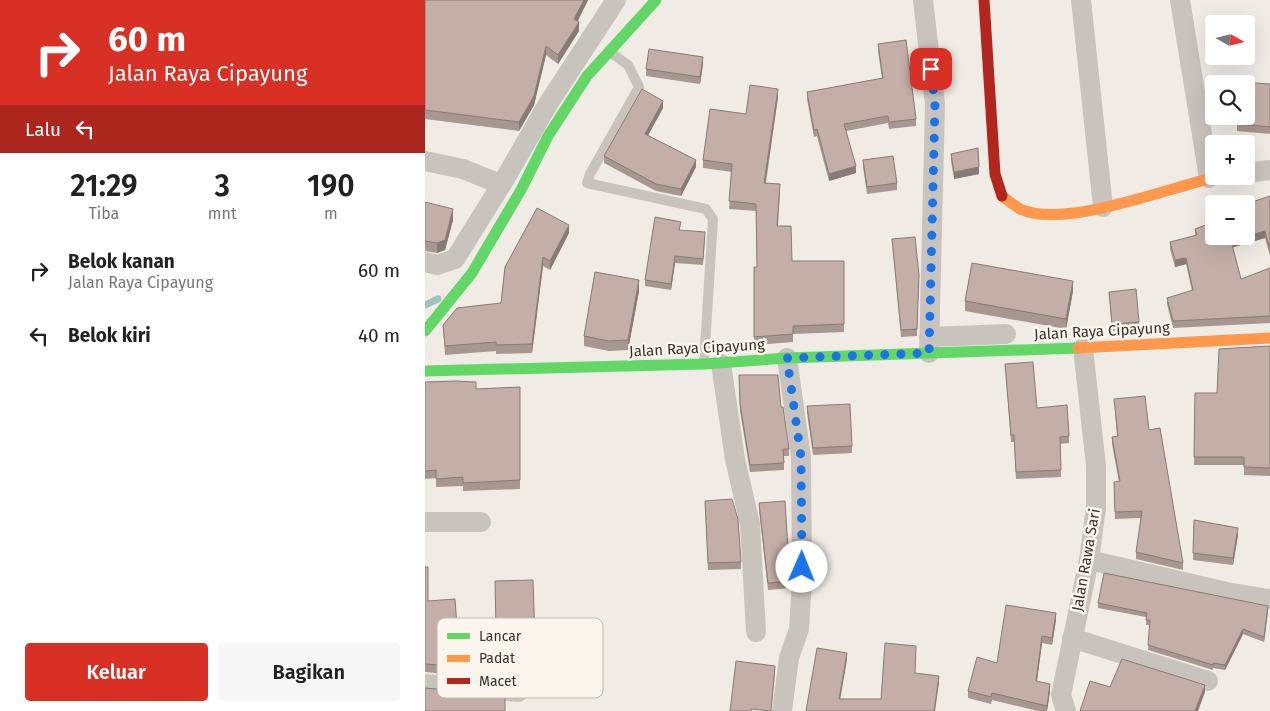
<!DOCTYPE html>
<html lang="id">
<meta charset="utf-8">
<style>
body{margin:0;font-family:"Fira Sans",sans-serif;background:#f6f6f6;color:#222;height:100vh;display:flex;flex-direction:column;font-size:19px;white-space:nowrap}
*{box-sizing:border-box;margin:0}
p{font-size:16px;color:#767676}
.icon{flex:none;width:28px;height:28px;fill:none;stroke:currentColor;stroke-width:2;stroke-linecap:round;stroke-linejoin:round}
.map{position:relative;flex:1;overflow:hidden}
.side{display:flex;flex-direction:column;background:#fff;width:425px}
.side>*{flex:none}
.guide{background:#d93025;color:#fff;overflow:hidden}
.needle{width:32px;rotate:98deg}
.controls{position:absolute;left:780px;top:15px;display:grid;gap:10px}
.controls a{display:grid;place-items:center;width:50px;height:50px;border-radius:5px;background:#fff;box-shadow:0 5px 20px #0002;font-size:25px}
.pin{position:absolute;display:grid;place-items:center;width:42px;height:42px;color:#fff;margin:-21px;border-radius:10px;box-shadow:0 2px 8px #0006}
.me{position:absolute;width:55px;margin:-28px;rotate:1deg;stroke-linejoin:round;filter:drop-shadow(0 0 4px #0008)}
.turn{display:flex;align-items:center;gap:18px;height:105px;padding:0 25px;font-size:22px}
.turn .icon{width:65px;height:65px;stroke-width:2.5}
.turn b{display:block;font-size:35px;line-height:42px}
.then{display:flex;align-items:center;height:48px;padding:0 25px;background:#0003;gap:10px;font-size:19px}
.eta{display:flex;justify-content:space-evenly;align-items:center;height:85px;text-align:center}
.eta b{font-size:30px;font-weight:600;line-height:35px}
.cta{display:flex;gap:10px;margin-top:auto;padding:10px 25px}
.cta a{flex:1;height:58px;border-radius:5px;background:#d93025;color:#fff;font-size:20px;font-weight:600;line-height:58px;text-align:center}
.cta a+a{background:#f6f6f6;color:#222}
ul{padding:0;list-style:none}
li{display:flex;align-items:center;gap:15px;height:65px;padding:0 25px}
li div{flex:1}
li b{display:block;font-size:19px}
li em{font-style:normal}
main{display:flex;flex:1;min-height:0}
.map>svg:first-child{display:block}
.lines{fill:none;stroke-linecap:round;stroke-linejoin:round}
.stream{stroke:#a1c2c1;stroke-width:7}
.lane{stroke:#c9c3be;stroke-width:10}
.street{stroke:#c9c3be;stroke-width:20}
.fast{stroke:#63d668;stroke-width:11}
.slow{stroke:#ff974d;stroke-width:11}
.jam{stroke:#b3261e;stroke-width:11}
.wall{fill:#a89690}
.shaded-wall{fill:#887a75}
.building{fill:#c3afa7;stroke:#887a75}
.route{stroke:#1a73e8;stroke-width:9;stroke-dasharray:0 16.2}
.labels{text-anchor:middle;stroke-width:5;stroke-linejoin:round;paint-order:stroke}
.street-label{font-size:15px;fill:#3b302b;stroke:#fbf5ee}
.key{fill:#fbf5ee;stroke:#c1bab4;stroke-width:1}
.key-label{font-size:14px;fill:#3b302b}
</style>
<main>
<section class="side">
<div class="guide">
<div class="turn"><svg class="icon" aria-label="right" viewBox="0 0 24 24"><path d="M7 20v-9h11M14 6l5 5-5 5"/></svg><div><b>60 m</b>Jalan Raya Cipayung</div></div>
<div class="then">Lalu<svg class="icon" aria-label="left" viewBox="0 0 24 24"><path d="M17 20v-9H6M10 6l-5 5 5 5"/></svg></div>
</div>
<div class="eta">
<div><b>21:29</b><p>Tiba</p></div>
<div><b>3</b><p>mnt</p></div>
<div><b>190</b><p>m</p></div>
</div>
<ul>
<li><svg class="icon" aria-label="right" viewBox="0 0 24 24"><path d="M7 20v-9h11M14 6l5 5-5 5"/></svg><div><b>Belok kanan</b><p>Jalan Raya Cipayung</p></div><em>60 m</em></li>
<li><svg class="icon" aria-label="left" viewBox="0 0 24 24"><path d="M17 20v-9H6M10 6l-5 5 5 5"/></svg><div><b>Belok kiri</b></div><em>40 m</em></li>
</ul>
<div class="cta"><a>Keluar</a><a>Bagikan</a></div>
</section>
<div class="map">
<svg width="845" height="711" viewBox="0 0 845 711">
<rect width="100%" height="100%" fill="#f0ebe5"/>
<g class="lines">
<!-- stream -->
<path class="stream" d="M0 305 13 299"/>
<!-- lane -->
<path class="lane" d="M185 52 203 65 214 87 165 174 162 183 281 209 288 219 279 363"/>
<!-- street -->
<path class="street" d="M498 0 510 104 504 353
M656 0 678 207
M755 0 784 178
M0 161 38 169 70 182H78L123 104 191 0
M821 173 845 170
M0 262 12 265 30 259 78 182
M504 337 581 334
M296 364 310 459 325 524 331 632
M0 522H56
M664 560 806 593 845 599
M647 638 783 681
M0 684 93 692
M357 711 364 658 374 629 377 581 376 457 362 358
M641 711 636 695 664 560 671 508V466L658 348"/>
<!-- fast -->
<path class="fast" d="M0 331 47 273 97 188 123 136 162 76 231 0
M0 371 279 364 362 358 653 348"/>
<!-- slow -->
<path class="slow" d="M577 196C582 200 589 205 595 209 640 230 747 186 796 176
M653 348 845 338"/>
<!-- jam -->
<path class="jam" d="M559 0 570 174 577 196"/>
</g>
<!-- wall -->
<path class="wall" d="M0 0H163L153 21 154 31 133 64 121 55 109 105 94 131 0 119Z
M453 44 491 119V126L464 129 463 123 421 131 431 173 404 181 392 136 389 137 382 99V92L457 79 453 51Z
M278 64 275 84 221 76V69Z
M845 84V134L812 131V124Z
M353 97 341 183 355 192 353 226 367 261H419V332L368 334V342L329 345V267H332L331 211 304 209 307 172 278 168V160L321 114Z
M238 108 223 135 271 167 256 196 231 191 179 163V156Z
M526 154 554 174 529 179 526 161Z
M438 160 472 183V190L442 194 438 167Z
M845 196V256L840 238 808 247 816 279 845 268V323L748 328 742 304V298L767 291 761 264 750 267 745 249V242L770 236V229L789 236Z
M0 202 28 220 20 250 12 253 0 251Z
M255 230 280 238 278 265 250 263 246 290 220 286V280Z
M144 233 125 270 118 266 107 353 71 354V351L20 355 18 325 76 303 80 267Z
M467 239 494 275 492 336 476 337Z
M214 291 203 350 184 351 159 346V336Z
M648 291 641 329 540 311V301Z
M684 292 714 322V329L687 331Z
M845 346V476L819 475V465H769L770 393H792Z
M580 364 612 408 644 436V443L635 444 636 477 591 479 589 442H586Z
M314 375 356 407 364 449V456H359V470L325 472 315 411Z
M0 382 51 389 95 387V489L38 491V486L11 487V478L0 479Z
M689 399 724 430 758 563V570L711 559V552L716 518 690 519 689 482H694L687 444V437L692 436Z
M382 406 427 446V453L388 455 382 413Z
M280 501 316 562V569L283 570Z
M334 503 365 581V588L343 590 334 510Z
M769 520 813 535 808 565 768 560Z
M0 567 3 601 32 627 110 640 113 650 106 668 66 652 64 678 0 672Z
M673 603 843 611 839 642 818 634 800 670 788 668V670L723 650 725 625H721V617L673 608Z
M631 620 627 645 617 643 612 681 625 691 622 711H613L567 700 566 704 543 698V691L572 663Z"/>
<!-- shaded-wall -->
<path class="shaded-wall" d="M159 0H163L149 28V19Z
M154 22V31L133 64V55Z
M121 46V55L109 105 94 131V122Z
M278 57V64L275 84V77Z
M353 89V97L339 191V183Z
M238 101V108L220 141V134Z
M271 160V167L256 196V189Z
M431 166V173L404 181V174Z
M554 167V174L529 179V172Z
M28 209V220L20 250 12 253V243Z
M144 225V233L125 270V261Z
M840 231V238L806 248V241Z
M250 256V263L246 290V284Z
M118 257V266L107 353V344Z
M761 258V264L750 267V260Z
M214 280V291L203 350V340Z
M648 281V291L641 329V319Z
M813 528V535L808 565V558Z
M843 606V611L839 642V637Z
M631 613V620L627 645V638Z
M818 629V634L800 670V665Z
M617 636V643L611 688V681Z
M113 642V650L106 668V660Z
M66 644V652L64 678V669Z
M422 653V660L414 706V699Z
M350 666V673L346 711Z
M514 676V683L510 711H509Z
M625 684V691L622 711V706Z
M780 685V692L773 711H770Z"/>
<!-- building -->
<path class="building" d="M0 0H159L149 19 154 22 133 55 121 46 109 96 94 122 0 110Z
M481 40 491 119 464 122 463 116 419 124 431 166 404 174 392 129 389 130 382 92 458 78 453 44Z
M224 49 278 57 275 77 221 69Z
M816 82 845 84V127L812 124 813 116H821V84H815Z
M325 85 353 89 339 183 355 184 352 226H366L367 261H419V324L368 326V334L329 337V267H332L331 204 304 201 307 164 278 160 285 109 321 114Z
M217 89 238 101 220 134 271 160 256 189 231 184 179 156Z
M553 148 554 167 529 172 526 154Z
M468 156 472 183 442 187 438 160Z
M845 196V250L840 231 806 241 816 279 845 268V316L748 321 742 298 768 290 761 258 750 260 745 242 772 235 770 229 789 222V236H821V204Z
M0 202 28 209 20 240 12 243 0 241Z
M112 208 144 225 125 261 118 257 107 344 71 345V342L20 346 18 325 32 308 76 303 80 267Z
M230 217 256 222 254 230 280 232 278 259 250 256 246 284 220 280Z
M490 237 494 275 492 329 476 330 467 239Z
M547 263 648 281 641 319 540 301Z
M170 272 214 280 203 340 184 341 159 336Z
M711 289 714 322 687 324 684 292Z
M845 346V468L819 467V457H769L770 393H792L794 349Z
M608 362 612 408 642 405 644 436 635 437 636 470 591 472 589 435H586L580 364Z
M314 375H353L356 407H358L364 449H358L359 463 325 465 315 404Z
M31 381 51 382V389L95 387V480L38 483V477L11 479V470L0 471V382Z
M720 396 724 430 735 428 758 563 711 552 717 511 690 512 689 482 695 481 687 437 693 436 689 399Z
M425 404 427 446 388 448 382 406Z
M307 499 313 519 316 562 283 563 280 501Z
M360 501 365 581 343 583 334 503Z
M769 520 813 528 808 558 768 553Z
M0 567H3V601L30 599 32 627 71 629 70 581 108 580 110 640 113 642 106 660 66 644 64 669 0 664Z
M679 573 843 606 839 637 818 629 800 665 788 663V665L723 645 725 620H721L722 613 673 603Z
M581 605 631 613 627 638 617 636 611 681 625 684 622 706 567 693 566 697 543 691 552 657 572 663Z
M460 643 491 646 490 673 514 676 509 711H381L392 648 422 653 414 699H456Z
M697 659 780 685 770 711H655L665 681 685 687Z
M311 661 350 666 346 711 326 709V711H305Z
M0 688 80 695V711H0Z"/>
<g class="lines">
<!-- route -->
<path class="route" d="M377 567 376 457 362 358 504 353 510 104 506 69"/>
</g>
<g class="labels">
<!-- street labels -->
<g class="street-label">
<text transform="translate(677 331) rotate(-3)" y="5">Jalan Raya Cipayung</text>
<text transform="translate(272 348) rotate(-3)" y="5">Jalan Raya Cipayung</text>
<text transform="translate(661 560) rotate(-80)" y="5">Jalan Rawa Sari</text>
</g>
</g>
<!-- legend -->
<rect x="12" y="618" width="166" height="80" rx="8" class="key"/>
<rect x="22" y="633" width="23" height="6" fill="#63d668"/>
<rect x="22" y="655" width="23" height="7" fill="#ff974d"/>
<rect x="22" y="678" width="23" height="6" fill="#b3261e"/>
<g class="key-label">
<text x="54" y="641">Lancar</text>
<text x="54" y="663">Padat</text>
<text x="54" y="686">Macet</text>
</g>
</svg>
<div class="controls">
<a><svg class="needle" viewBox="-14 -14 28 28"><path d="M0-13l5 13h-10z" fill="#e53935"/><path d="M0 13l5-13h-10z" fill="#767676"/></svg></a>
<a><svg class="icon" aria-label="search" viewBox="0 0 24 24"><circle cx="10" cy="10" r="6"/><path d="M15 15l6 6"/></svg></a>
<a>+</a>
<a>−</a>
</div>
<div class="pin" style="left:506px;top:69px;background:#d93025"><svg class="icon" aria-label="arrive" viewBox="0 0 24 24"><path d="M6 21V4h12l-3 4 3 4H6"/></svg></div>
<svg class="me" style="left:377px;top:567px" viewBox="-20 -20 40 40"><circle r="19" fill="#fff"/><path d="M0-13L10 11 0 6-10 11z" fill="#1a73e8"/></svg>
</div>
</main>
